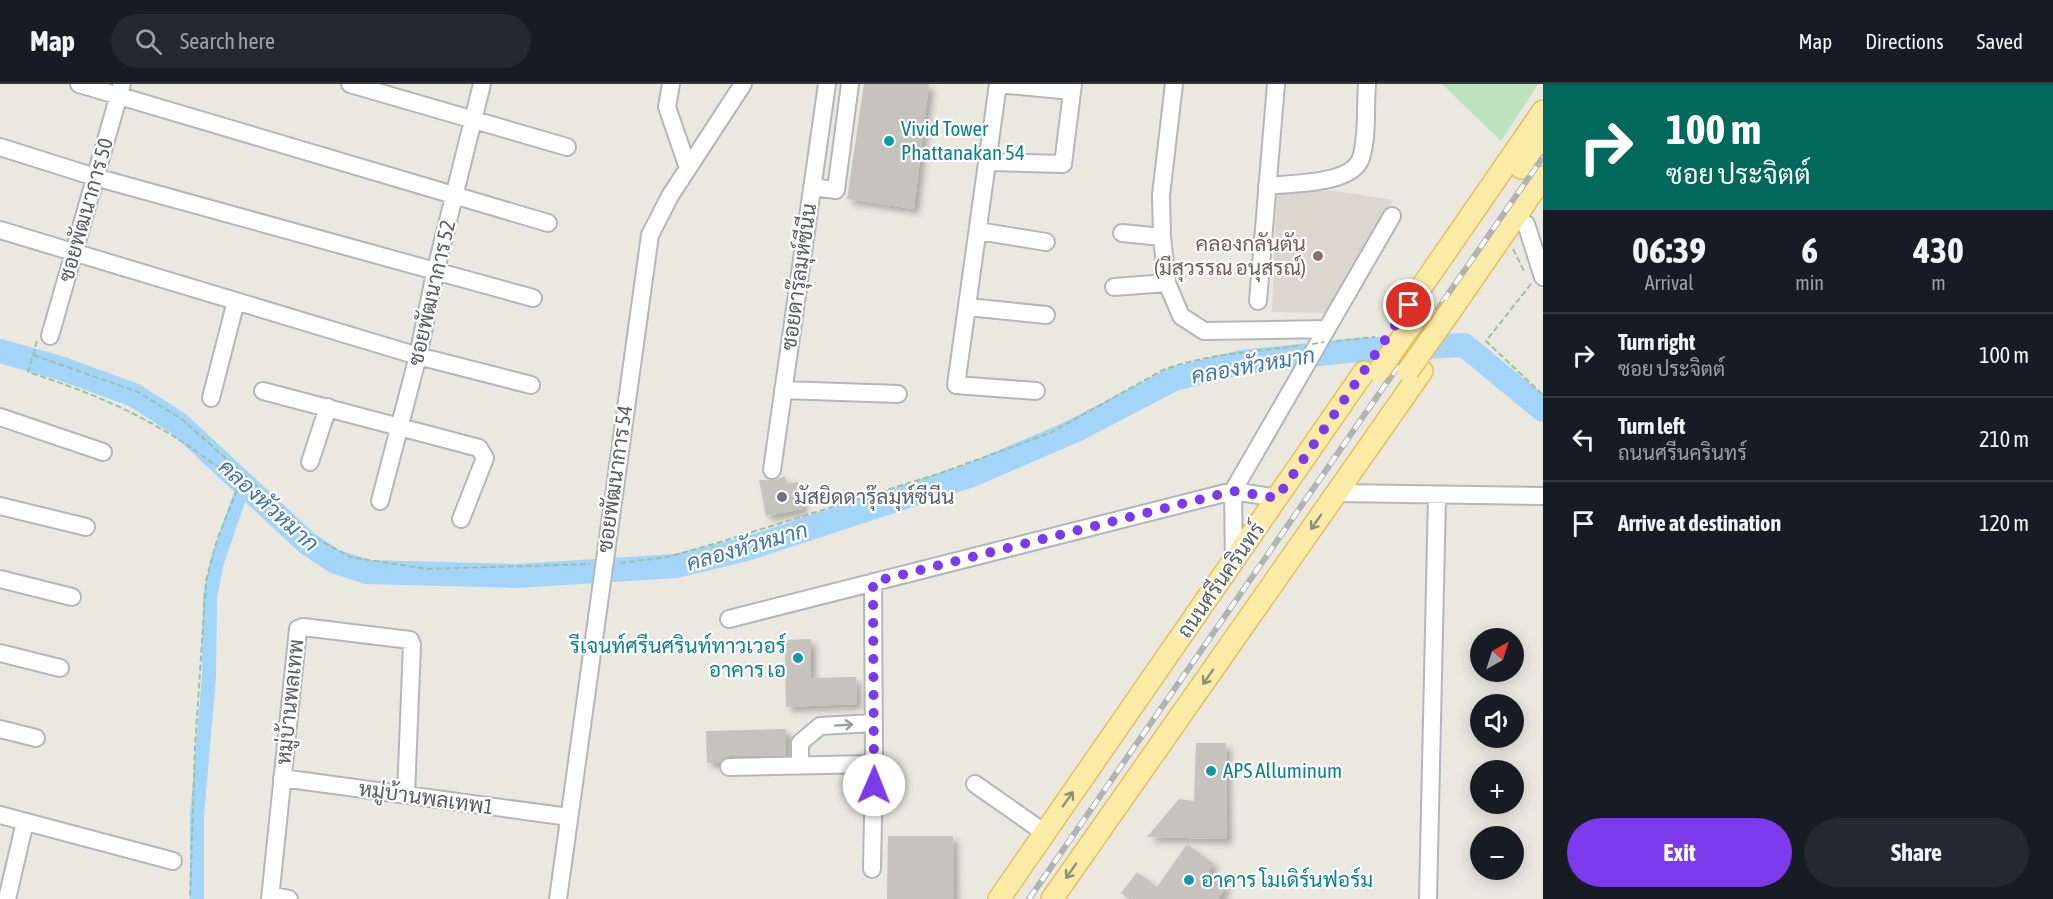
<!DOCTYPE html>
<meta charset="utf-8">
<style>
body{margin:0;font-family:"Asap Condensed",Sarabun,sans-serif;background:#242831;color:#f1f3f6;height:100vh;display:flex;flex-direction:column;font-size:22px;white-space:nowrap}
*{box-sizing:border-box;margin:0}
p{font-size:20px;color:#9ea1a6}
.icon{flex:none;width:33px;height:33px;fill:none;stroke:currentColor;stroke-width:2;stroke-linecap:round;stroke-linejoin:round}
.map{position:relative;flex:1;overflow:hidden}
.side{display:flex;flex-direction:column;background:#171b24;width:510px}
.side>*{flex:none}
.hud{background:#00695c;color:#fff;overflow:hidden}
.needle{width:39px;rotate:39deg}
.buttons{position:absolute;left:1470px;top:544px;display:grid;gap:12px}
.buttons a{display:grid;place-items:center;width:54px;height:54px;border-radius:50%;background:#171b24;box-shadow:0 3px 15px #0003;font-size:30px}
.pin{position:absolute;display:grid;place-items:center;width:51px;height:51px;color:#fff;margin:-26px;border:3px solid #fff;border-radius:50%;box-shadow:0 2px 6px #0007}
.me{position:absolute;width:66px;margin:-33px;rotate:1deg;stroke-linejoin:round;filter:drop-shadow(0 0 4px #0008)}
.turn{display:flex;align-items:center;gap:21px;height:126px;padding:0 24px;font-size:27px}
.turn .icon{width:78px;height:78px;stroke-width:2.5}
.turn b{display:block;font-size:42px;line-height:51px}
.eta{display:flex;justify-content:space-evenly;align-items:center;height:102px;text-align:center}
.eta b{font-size:36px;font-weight:700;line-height:42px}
.primary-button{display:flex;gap:12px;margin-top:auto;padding:12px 24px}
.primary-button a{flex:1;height:69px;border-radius:36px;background:#7c3aed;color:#fff;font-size:24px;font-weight:700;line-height:69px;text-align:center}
.primary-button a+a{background:#242831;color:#f1f3f6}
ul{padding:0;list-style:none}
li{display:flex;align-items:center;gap:18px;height:84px;padding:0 24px;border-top:2px solid #363941}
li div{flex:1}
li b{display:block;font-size:22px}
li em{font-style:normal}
header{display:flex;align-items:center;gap:36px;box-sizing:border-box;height:84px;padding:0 30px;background:#171b24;border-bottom:2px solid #363941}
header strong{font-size:28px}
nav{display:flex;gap:33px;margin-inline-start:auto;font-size:21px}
.search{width:420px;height:54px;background:#242831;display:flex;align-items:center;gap:15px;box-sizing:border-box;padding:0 21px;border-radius:33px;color:#9ea1a6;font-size:22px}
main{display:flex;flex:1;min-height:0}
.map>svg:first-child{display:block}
.education{fill:#dbd7ce}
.green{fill:#bee2bd}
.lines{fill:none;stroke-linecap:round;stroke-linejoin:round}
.canal{stroke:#a2d5f9;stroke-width:14}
.river{stroke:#a2d5f9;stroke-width:24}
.building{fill:#c6c3be;filter:url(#shadow)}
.minor-casing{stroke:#b3b6ba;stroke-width:20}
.major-casing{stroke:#e8be5c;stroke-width:24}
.path{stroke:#97c2a2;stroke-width:2;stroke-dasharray:6 3;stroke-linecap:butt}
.minor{stroke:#fff;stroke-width:16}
.major{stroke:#faeba7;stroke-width:21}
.rail-casing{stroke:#b1b2b2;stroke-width:6}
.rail{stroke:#fff;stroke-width:4;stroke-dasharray:11;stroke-linecap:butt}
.major-bridge-casing{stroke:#e8be5c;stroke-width:24;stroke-linecap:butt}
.path-bridge{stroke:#97c2a2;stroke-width:2;stroke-dasharray:6 3;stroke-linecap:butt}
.major-bridge{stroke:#faeba7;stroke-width:21}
.oneway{stroke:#918e79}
.oneway2{stroke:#9b9da0}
.route{stroke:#7c3aed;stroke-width:10;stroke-dasharray:0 18}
.culture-dot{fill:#0f9aa8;stroke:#fff;stroke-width:2}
.education-dot{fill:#8d6e63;stroke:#fff;stroke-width:2}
.worship-dot{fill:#6b7280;stroke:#fff;stroke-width:2}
.labels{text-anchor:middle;stroke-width:4.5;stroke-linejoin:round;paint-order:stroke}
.culture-label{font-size:21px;fill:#0d838f;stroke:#fff;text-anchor:start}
.street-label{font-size:21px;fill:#595c60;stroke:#fff}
.education-label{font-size:21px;fill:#785e54;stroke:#fff;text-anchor:end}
.worship-label{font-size:21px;fill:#5b616d;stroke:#fff;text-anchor:start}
.water-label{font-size:22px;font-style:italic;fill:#4276a9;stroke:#fff}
</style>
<header>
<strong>Map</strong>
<div class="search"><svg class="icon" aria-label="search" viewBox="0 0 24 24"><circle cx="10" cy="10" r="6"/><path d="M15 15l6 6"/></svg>Search here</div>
<nav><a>Map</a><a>Directions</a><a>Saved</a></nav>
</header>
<main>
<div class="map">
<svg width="1543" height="815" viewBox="0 0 1543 815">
<defs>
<filter id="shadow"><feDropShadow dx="5" dy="5" stdDeviation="3" flood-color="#0004"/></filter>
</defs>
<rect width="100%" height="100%" fill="#ebe8e0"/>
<!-- education -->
<path class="education" d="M1277 98 1393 116 1329 229 1272 228Z"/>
<!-- green -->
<path class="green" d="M1442 0H1538L1501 57Z"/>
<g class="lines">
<!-- canal -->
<path class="canal" d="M197 815V732L209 592 210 513 217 478 244 400"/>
<!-- river -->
<path class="river" d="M0 267 60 284 134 311 179 340 307 459 334 477 367 488 516 492 676 482 746 465 972 391 1074 347 1174 295 1242 278 1358 266 1464 261 1543 326"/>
</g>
<!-- building -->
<path class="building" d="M864 0H929L914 125 847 115Z
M785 392 787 400 798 398 803 425 766 432 759 396H775Z
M811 555V594L856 593 857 620 786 623 785 556Z
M786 645V671L729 672 719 679H707L706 647Z
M1196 659H1226L1227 755 1147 753 1179 715 1194 717Z
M888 752H953L954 815H887Z
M1187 760 1214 780 1208 788 1226 804 1218 815H1129L1121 809 1137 788 1157 803Z"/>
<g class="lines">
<defs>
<path id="minor" d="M79 0 548 139
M350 0 567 63
M671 0 667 23 688 84
M998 0 956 301 1036 307
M998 0 1072 7
M1174 0 1161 111 1162 153 1167 199 1181 232 1204 247 1327 245
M0 63 95 93 533 214
M988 78 1063 80 1073 0
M1267 102C1291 99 1352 101 1361 74 1368 52 1365 23 1367 0
M812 103 836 106 850 0
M1526 140 1543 193
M0 146 418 272 531 301
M978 147 1046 158
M1122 149 1162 153
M1114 203 1167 199
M1258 217 1276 0
M968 223 1046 231
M50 252 122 0
M783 306 898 310
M263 307 479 364 485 374 461 435
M211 314 236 217
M0 333 103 368
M310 378 328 323
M772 386 827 0
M1336 409 1543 412
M380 417 418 272 435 189 482 0
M0 422 86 443
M1234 478 1233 407 1392 132
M0 495 72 513
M729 535 1233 407 1277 414
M0 569 60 584
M0 645 36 654
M800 681V659L820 642 874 639
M729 683 874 680
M282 694 569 733
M975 700 1045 749
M0 731 173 777
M872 785 874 680 873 498
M271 811 289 815
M7 815 25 738
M270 815 298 545 303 543 410 556 412 561 406 711
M558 815 650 151 670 112 743 0
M1428 815 1437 412"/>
<path id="major" d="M1521 84 1543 53
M1409 221 1543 27
M1454 222 1543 93
M999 815 1364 288
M1052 815 1422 287"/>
</defs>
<!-- minor casing -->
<use href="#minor" class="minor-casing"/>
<!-- major casing -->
<use href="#major" class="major-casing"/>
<!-- path -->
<path class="path" d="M1513 165 1524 187
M1531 200 1486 257 1543 311
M37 257 28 288C111 315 172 343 239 401L217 456 206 497 195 663 190 815
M1336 257 1375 253
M33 271 138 308 183 336 312 452 350 473 427 485 590 480
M239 401 243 389
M620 479 668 473 717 459 941 389 1050 349 1163 286C1206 270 1252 268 1298 262"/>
<!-- minor -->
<use href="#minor" class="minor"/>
<!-- major -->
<use href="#major" class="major"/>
<defs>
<path id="rail" d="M1029 815 1543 73"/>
</defs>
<!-- rail casing -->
<use href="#rail" class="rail-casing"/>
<!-- rail -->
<use href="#rail" class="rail"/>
<defs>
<path id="major-bridge" d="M1379 287 1425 221
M1408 287 1454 222"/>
</defs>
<!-- major-bridge casing -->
<use href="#major-bridge" class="major-bridge-casing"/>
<!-- path-bridge -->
<path class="path-bridge" d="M1312 260 1324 258"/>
<!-- major-bridge -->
<use href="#major-bridge" class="major-bridge"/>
</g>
<!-- one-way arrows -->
<defs><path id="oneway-shaft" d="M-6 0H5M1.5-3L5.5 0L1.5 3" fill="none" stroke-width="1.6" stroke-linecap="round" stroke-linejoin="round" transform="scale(1.5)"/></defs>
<g class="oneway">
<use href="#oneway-shaft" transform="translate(1316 438) rotate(125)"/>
<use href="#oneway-shaft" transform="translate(1208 593) rotate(125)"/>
<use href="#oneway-shaft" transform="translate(1068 715) rotate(-55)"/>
<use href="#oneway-shaft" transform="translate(1071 787) rotate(125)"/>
</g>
<use class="oneway2" href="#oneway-shaft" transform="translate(844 641) rotate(-4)"/>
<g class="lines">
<!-- route -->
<path class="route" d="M874 701 873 498 1233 407 1277 414 1409 221"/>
</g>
<!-- markers -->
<g class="culture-dot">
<circle cx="889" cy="57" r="6"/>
<circle cx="798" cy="574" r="6"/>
<circle cx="1211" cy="687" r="6"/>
<circle cx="1189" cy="796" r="6"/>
</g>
<circle class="education-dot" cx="1318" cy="172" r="6"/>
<circle class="worship-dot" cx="782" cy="413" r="6"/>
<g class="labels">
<!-- culture labels -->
<g class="culture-label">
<text x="901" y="52">Vivid Tower<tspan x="901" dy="24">Phattanakan 54</tspan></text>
<text x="786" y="569" text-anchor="end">รีเจนท์ศรีนศรินท์ทาวเวอร์<tspan x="786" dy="24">อาคาร เอ</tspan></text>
<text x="1223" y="694">APS Alluminum</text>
<text x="1201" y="803">อาคาร โมเดิร์นฟอร์ม</text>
</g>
<!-- street labels -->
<g class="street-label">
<text transform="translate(86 126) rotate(-74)" y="7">ซอยพัฒนาการ 50</text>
<text transform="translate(799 193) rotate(-82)" y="7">ซอยดารุ๊ลมุห์ซีนีน</text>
<text transform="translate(432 209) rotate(-77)" y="7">ซอยพัฒนาการ 52</text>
<text transform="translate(615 395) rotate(-82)" y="7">ซอยพัฒนาการ 54</text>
<text transform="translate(1221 496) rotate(-55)" y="7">ถนนศรีนครินทร์</text>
<text transform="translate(290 618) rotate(-84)" y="7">หมู่บ้านพลเทพ</text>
<text transform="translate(426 714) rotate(8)" y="7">หมู่บ้านพลเทพ1</text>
</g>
<!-- education labels -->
<g class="education-label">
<text x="1306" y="167">คลองกลันตัน<tspan x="1306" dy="24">(มีสุวรรณ อนุสรณ์)</tspan></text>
</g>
<!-- worship labels -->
<g class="worship-label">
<text x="794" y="420">มัสยิดดารุ๊ลมุห์ซีนีน</text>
</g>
<!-- water labels -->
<g class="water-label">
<text transform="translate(1253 281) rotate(-10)" y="8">คลองหัวหมาก</text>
<text transform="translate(269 421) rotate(42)" y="8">คลองหัวหมาก</text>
<text transform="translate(747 462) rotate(-16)" y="8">คลองหัวหมาก</text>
</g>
</g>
</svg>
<div class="buttons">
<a><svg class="needle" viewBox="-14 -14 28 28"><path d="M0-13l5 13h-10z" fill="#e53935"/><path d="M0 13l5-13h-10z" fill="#9ea1a6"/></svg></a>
<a><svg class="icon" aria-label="sound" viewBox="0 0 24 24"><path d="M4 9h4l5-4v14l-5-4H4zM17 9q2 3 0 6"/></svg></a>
<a>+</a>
<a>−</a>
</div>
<div class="pin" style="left:1409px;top:221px;background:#d93025"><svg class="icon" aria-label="arrive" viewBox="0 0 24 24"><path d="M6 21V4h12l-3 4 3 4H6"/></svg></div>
<svg class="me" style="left:874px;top:701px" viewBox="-20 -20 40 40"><circle r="19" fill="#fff"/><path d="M0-13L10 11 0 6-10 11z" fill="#7c3aed"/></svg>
</div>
<section class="side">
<div class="hud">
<div class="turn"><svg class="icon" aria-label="right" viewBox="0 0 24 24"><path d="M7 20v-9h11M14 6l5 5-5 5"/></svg><div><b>100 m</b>ซอย ประจิตต์</div></div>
</div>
<div class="eta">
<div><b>06:39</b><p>Arrival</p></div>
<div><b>6</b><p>min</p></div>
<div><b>430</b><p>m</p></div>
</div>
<ul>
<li><svg class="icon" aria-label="right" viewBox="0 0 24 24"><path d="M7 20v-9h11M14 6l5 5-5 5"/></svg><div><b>Turn right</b><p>ซอย ประจิตต์</p></div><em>100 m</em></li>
<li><svg class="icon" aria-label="left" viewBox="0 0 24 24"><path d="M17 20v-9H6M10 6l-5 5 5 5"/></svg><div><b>Turn left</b><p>ถนนศรีนครินทร์</p></div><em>210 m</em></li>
<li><svg class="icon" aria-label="arrive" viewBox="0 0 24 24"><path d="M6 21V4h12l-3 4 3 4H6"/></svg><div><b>Arrive at destination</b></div><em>120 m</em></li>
</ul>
<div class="primary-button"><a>Exit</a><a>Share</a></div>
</section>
</main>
